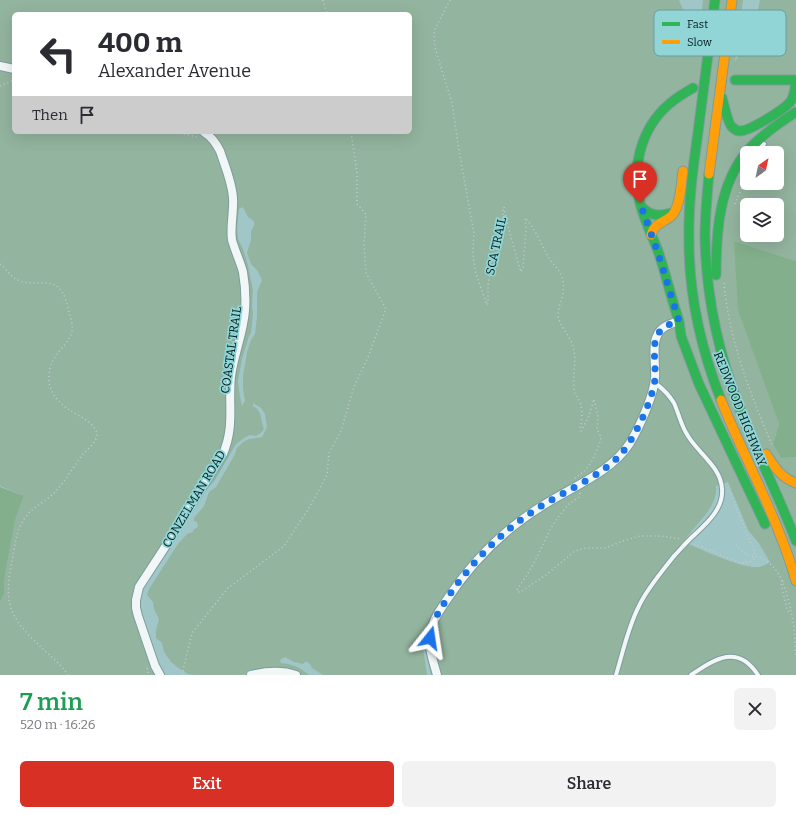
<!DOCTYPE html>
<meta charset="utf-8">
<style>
body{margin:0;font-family:Bitter,serif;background:#f2f2f3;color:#2b2b33;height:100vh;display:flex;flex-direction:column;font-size:15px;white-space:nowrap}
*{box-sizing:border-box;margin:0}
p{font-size:13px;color:#7c7c81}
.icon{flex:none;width:22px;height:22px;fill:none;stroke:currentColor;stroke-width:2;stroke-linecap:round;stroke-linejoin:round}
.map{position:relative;height:675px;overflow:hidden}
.sheet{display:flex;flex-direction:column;background:#fff;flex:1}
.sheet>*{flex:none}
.banner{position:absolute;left:12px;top:12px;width:400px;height:122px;border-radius:6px;box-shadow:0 4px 16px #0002;background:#fff;color:#2b2b33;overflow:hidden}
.needle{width:26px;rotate:33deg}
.fabs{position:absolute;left:740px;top:146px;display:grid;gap:8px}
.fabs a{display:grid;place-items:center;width:44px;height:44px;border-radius:6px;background:#fff;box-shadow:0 4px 16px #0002;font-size:20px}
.pin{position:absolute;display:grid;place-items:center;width:34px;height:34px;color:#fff;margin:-41px -17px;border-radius:50% 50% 50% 0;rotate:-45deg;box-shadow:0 0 4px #0007}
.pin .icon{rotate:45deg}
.me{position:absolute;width:44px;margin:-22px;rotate:15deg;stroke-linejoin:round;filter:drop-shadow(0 0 3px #0008)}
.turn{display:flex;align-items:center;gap:14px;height:84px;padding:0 20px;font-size:18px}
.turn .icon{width:52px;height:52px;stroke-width:2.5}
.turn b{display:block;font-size:28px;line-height:34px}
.then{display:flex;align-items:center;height:38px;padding:0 20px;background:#0003;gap:8px;font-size:15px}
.round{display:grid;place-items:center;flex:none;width:42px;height:42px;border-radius:6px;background:#f2f2f3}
.head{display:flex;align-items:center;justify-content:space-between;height:68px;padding:0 20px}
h1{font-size:24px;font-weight:600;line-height:30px;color:#1e9e55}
.cta{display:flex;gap:8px;margin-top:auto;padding:8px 20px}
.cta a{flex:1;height:46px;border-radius:6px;background:#d93025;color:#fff;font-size:16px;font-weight:600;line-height:46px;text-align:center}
.cta a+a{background:#f2f2f3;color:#2b2b33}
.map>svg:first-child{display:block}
.green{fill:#93b49f;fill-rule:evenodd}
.forest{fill:#83af8c}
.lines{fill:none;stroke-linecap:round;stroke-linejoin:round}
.lane-casing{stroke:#7e9c9d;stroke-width:6}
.street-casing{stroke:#7e9c9d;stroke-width:10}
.fast-casing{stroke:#7e9c9d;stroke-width:11}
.slow-casing{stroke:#7e9c9d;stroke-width:11}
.path{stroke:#c2ced0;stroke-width:1.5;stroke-dasharray:1 3;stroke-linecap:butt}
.lane{stroke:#f1f6f7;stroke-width:4}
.street{stroke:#f1f6f7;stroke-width:8}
.fast{stroke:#30b455;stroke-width:9}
.slow{stroke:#ff9f0a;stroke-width:9}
.path-bridge{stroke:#c2ced0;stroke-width:1.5;stroke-dasharray:1 3;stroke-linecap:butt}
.route{stroke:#1a73e8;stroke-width:7;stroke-dasharray:0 12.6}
.labels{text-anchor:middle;stroke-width:3.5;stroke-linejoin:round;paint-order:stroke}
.street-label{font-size:12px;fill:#001b1c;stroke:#91d5d7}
.key{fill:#91d5d7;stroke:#669d9f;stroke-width:1}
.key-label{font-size:11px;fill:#001b1c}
</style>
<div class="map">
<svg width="796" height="675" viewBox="0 0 796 675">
<rect width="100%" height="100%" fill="#a1c6c7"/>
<!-- green -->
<path class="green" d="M0 0H679L698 45 703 0H743L735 62 746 42 758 10 760 0H796V261L734 241 759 367 779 424 773 444 781 458 796 457V675H431L426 650 423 648 427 675H323L312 668 310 664 306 661 303 664 294 662 285 657 280 660 281 663C293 664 300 667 309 675H195L188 674 177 667 171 662 164 652 162 643 156 638V630L159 619 154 609 153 602 147 595 149 589 178 544 187 534 193 532V530L198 527 197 522 194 521V518L204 506 209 492 216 487 234 456 237 448 243 442 249 439 262 437 267 427 265 414 261 408 253 403V406C263 411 260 420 264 429L261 433 256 436 250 435 244 438 236 444 215 480 204 492 175 540 145 585C142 592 140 599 141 607 142 615 145 623 147 631 152 646 156 662 166 675H0V602L4 594 5 574 15 521 24 496 0 486ZM14 14H410V132H14ZM747 153H777V183H747ZM747 205H777V235H747ZM243 207 248 217 254 221V225L251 232V240L247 253 251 264 257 270 262 280 257 292V317L255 334 251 340 247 352 243 376V389L245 401 242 406 240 397 238 381 242 359 249 336 251 333 253 314 252 306 253 290 248 265 243 249 238 239 237 228 239 209ZM728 482 748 530 758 542 770 562C767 564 763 566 759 567 743 569 700 549 684 542 694 524 718 509 716 486Z"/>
<!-- forest -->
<path class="forest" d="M734 241 796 261V457L781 458 773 444 779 424 738 310Z
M0 487 24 496 15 521 5 574 4 594 0 602Z"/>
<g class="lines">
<defs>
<path id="lane" d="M756 153 764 144
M616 675C623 652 628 627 639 606 646 590 663 570 674 556 679 551 683 546 688 541 702 527 724 511 722 489 721 467 699 454 688 436 681 426 679 414 674 403 669 395 662 388 655 383
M691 675C716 658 738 644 758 675"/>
<path id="street" d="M0 66 14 69
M160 675 155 666 138 616 136 608V600L139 587 167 544 223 454C235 425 228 405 231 376 234 354 243 334 245 311 246 298 245 284 243 272 240 261 235 251 232 240 230 226 234 212 233 198 232 182 225 166 220 151 216 143 212 137 204 132
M251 675C267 671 281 670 296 675
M437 675C433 660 427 646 431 630 433 619 440 610 446 601 471 563 503 530 542 506 571 487 611 473 630 443 639 428 654 395 655 378 656 367 652 345 657 336 660 327 670 324 679 321"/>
<path id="fast" d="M715 0C709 44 704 88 698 132 693 168 688 204 689 241 689 295 701 349 721 400
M735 80H796
M722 98C724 104 728 124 732 127 734 129 738 131 740 131 750 131 785 109 791 101 794 96 795 89 796 83
M709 174C707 195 705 216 705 237 706 294 718 351 738 404 755 450 778 494 796 541
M641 206C649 216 659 217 671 213
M716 275C716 232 719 184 748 150 762 135 779 123 796 112
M679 321C671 298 666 274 658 251 652 235 644 220 640 203 631 168 641 129 668 105 676 98 684 93 693 88
M679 321 681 336 699 384 765 524"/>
<path id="slow" d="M709 174 732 0
M651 235C655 221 666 223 673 214 681 204 681 183 683 171
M721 400C745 460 778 518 796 581
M766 454C774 466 781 478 796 483"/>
</defs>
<!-- lane casing -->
<use href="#lane" class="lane-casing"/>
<!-- street casing -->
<use href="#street" class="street-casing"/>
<!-- fast casing -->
<use href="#fast" class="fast-casing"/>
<!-- slow casing -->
<use href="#slow" class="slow-casing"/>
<!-- path -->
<path class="path" d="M323 0 327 14
M450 0 435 29 434 35 435 48 452 103 459 150 472 223 474 232 473 252 474 263 476 274 487 305 488 303V286L491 265 495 257 498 239 502 228 503 210 504 207 506 218 512 241 521 272 523 268 526 229 525 218C533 225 542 245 547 255 551 263 559 268 562 277 565 286 563 296 560 304 559 308 558 312 558 316 560 326 568 334 572 343 578 359 572 372 574 388 574 395 577 396 580 402 583 410 582 421 580 429L581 431 589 416 594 399 598 417 597 428 601 438C599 448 591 466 582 473 580 475 577 476 574 479
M0 86 14 80
M140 132C159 133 181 131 199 138
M735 204 747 175
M0 264C8 270 10 277 20 281 26 283 33 283 38 283 61 282 64 291 69 312 71 319 74 328 71 335 63 351 49 356 49 377 49 381 49 385 51 389 54 398 63 406 71 411 79 416 97 424 97 435 96 442 90 447 85 452 74 465 66 481 54 493 44 503 30 508 23 521 15 534 14 552 11 567 8 583 6 600 14 615 20 627 31 638 41 647 50 656 61 664 68 675
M724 283C729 340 750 393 772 445
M728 491 731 494 756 556
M580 493 579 497 569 504 559 516 551 528 532 567 517 590V591L518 592 522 591 546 575 575 551 586 548H605L611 546 620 542 640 536H660L682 539
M694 544 740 563C747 563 751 562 756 557
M736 545C739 548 743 553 748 555 752 557 758 556 763 559 782 569 786 591 791 610
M783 581 781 583 787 610 789 612
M147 668 149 675
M182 675 192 633 228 588 284 546 309 508 327 475 329 453 341 431 354 387 368 357 386 309 366 273 364 244 366 214 357 204V172L351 132"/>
<!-- lane -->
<use href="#lane" class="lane"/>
<!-- street -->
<use href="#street" class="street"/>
<!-- fast -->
<use href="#fast" class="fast"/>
<!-- slow -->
<use href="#slow" class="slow"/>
<!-- path-bridge -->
<path class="path-bridge" d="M791 610 794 628 796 657"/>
</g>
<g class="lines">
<!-- route -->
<path class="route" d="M430 638C431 622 440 610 448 597 473 560 505 528 543 505 567 490 603 475 621 454 634 440 654 397 655 378 656 367 652 345 657 336 661 327 670 324 679 321L658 253 640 203"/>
</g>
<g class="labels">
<!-- street labels -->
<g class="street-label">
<text transform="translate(496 246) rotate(-78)" y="4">SCA TRAIL</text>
<text transform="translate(231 350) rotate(-82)" y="4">COASTAL TRAIL</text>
<text transform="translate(740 409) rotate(68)" y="4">REDWOOD HIGHWAY</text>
<text transform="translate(194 499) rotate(-59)" y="4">CONZELMAN ROAD</text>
</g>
</g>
<!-- legend -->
<rect x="654" y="10" width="132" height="46" rx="6" class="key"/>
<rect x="662" y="22" width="18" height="4" fill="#30b455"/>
<rect x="662" y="40" width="18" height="4" fill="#ff9f0a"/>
<g class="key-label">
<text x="687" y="28">Fast</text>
<text x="687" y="46">Slow</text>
</g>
</svg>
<div class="fabs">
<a><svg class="needle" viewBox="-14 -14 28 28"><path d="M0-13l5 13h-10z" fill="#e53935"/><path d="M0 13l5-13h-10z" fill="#7c7c81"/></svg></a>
<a><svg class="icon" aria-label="layers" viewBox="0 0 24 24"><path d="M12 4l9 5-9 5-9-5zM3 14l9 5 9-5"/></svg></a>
</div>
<div class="pin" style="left:640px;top:203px;background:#d93025"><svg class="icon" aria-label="arrive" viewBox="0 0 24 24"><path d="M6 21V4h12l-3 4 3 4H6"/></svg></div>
<svg class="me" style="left:430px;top:638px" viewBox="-20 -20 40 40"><path d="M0-17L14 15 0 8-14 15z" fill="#1a73e8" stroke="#fff" stroke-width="4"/></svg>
<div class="banner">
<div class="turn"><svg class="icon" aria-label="left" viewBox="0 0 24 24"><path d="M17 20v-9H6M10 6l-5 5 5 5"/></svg><div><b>400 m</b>Alexander Avenue</div></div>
<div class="then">Then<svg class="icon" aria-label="arrive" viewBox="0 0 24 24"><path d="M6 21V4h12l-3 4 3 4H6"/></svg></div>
</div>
</div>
<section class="sheet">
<div class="head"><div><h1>7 min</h1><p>520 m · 16:26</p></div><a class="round"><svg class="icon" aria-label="close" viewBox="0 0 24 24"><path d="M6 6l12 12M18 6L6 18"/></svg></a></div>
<div class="cta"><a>Exit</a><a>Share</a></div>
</section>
